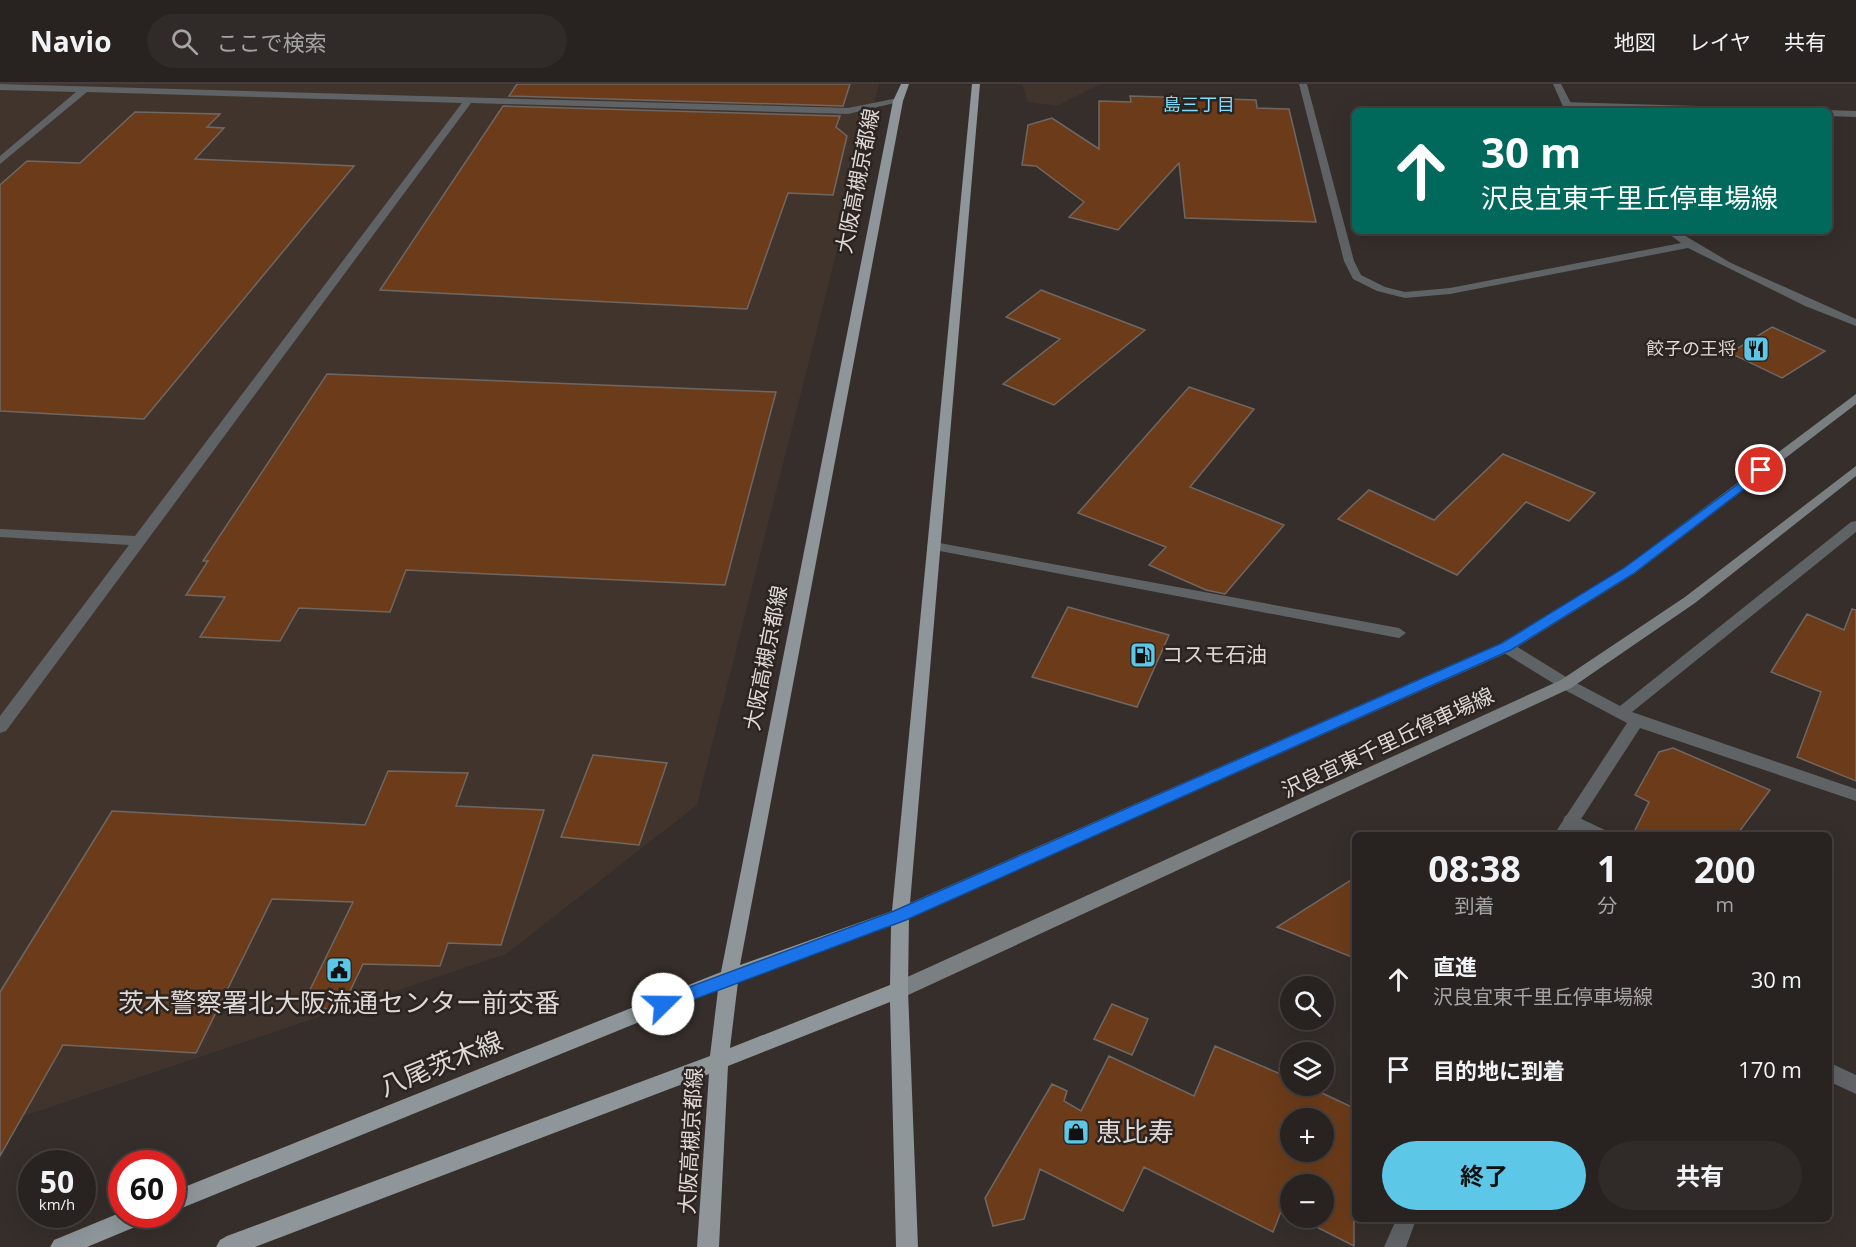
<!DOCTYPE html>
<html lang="ja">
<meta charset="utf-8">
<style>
body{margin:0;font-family:"Open Sans","Noto Sans JP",sans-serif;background:#302a29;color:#f1f3f6;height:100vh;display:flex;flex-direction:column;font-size:22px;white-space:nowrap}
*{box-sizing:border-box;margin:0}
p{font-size:20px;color:#a5a4a5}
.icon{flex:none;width:33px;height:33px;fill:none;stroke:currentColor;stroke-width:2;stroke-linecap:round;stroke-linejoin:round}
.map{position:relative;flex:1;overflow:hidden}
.side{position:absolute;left:1352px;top:748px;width:480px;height:390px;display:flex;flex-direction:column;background:#282220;border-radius:9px;box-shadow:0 6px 24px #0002,0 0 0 2px #443f3e}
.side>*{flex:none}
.top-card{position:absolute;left:1352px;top:24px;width:480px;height:126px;border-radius:9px;box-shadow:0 6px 24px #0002,0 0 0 2px #443f3e;background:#00695c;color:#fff;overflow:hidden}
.fabs{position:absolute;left:1280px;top:892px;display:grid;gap:12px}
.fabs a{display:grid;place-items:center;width:54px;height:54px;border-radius:50%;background:#282220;box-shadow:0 6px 24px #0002,0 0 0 2px #443f3e;font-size:30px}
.speed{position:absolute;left:18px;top:1066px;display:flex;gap:12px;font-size:30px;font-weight:700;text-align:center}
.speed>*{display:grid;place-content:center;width:78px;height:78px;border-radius:50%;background:#282220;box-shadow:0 6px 24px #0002,0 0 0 2px #443f3e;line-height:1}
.speed small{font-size:15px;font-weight:400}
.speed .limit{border:9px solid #d22;background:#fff;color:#111}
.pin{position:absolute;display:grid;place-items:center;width:51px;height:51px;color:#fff;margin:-26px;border:3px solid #fff;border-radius:50%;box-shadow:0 2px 6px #0007}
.me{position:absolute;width:66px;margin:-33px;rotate:68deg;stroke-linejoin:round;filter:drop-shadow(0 0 4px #0008)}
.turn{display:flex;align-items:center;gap:21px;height:126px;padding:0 30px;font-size:27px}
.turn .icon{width:78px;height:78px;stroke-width:2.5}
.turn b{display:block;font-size:42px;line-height:51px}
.eta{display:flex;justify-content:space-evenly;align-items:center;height:102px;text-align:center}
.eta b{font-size:36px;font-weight:700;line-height:42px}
.primary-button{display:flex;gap:12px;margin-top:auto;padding:12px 30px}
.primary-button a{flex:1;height:69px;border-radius:36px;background:#5cc7e7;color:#111;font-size:24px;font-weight:700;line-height:69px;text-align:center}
.primary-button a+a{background:#302a29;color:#f1f3f6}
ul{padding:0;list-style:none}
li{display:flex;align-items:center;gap:18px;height:90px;padding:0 30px}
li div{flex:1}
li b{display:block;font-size:22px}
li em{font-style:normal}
header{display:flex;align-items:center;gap:36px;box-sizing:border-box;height:84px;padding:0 30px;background:#282220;border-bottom:2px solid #443f3e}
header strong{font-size:28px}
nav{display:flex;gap:33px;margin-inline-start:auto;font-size:21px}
.search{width:420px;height:54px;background:#302a29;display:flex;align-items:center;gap:15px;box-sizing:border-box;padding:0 21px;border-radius:33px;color:#a5a4a5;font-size:22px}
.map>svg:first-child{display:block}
.built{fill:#41342c}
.building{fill:#6c3c1a;stroke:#6f6763;stroke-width:1.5;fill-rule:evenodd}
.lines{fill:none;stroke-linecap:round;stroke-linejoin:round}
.service{fill:#5f6365;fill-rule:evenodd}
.minor{fill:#5f6365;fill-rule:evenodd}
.tertiary{fill:#5f6365;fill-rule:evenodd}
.secondary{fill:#7a8082;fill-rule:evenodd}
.primary{fill:#8e9699;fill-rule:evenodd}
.route{fill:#1a73e8;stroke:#114b97;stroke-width:1.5}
.labels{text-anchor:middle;stroke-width:5;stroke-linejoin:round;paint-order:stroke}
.far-neighbourhood-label{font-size:18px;fill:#7dddfb;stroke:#2b2420}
.far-poi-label{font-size:18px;fill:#ded9d7;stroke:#2b2420;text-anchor:end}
.street-label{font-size:21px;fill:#ded9d7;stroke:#2b2420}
.poi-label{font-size:21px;fill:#ded9d7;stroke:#2b2420;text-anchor:start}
.near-poi-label{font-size:26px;fill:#ded9d7;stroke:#2b2420}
.near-street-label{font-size:26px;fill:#ded9d7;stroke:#2b2420}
</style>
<header>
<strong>Navio</strong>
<div class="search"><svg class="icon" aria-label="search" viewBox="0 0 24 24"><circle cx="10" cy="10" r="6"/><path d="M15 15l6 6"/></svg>ここで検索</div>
<nav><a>地図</a><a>レイヤ</a><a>共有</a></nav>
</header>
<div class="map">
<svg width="1856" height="1163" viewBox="0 0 1856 1163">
<rect width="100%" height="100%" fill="#352e2a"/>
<!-- built -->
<path class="built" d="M0 0H879L697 721 506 870 0 1040Z
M1022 0H1101L1057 22 1028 18Z"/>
<!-- building -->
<path class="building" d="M517 0H850L843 22 509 12Z
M1130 12 1256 16 1257 24 1289 25 1316 138 1185 134 1179 79 1118 146 1069 133 1084 118 1036 82 1022 81 1028 41 1052 34 1099 65V17L1131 18Z
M503 22 840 32 836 43 847 52 833 111 788 109 747 225 380 206Z
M135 28 220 30 207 43 224 44 195 75 354 82 144 335 0 327V101L27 77 80 79Z
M1041 206 1145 246 1054 321 1003 300 1060 255 1006 233Z
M1772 243 1825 267 1782 294 1730 269Z
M327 290 776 308 725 501 406 486 390 528 299 524 280 557 200 553 225 513 186 511 208 477H203Z
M1189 303 1254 325 1190 403 1284 441 1225 510 1206 506 1149 481 1166 463 1078 429Z
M1503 370 1595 409 1569 437 1526 418 1457 491 1338 435 1369 406 1434 436Z
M1068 523 1169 551 1137 623 1032 593Z
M1852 525 1856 526V697L1797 673 1821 608 1771 588 1807 530 1844 546Z
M1673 664 1770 706 1736 752H1632L1649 718 1635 711 1659 668Z
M593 671 667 679 639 761 561 753Z
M388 687 468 689 456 722 544 726 501 861 448 859 440 882 363 880 341 926 302 922 353 818 272 815 196 969 63 961 0 1072V908L112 727 365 741Z
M1354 794V874L1277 843Z
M1112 920 1148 935 1132 971 1094 955Z
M1215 962 1290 994V1002H1307L1354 1024V1162L1299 1134H1323V1101H1290V1130L1282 1125 1273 1148 1144 1083 1123 1127 1040 1085 1024 1135 993 1142 985 1114 1052 1000 1067 1007 1064 1017 1081 1027 1109 972 1194 1012ZM1290 1035H1323V1068H1290Z"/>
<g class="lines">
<!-- service -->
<path class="service" d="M934 458 1399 544 1406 549 1399 554 929 465 927 462Z
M1571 730 1607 747 1609 752C1594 752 1571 753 1563 737L1565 732Z
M1828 978 1856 991V1010L1828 997Z"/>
<!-- minor -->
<path class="minor" d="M0 0 848 24 898 14 903 17 848 30 471 19 6 647 0 649V632L129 461 0 453V445L135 452 462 19 87 8 0 80V72L76 8 0 6Z
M1563 18 1763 24 1768 27 1566 23 1563 22Z
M1828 26 1856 27V33L1828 32V27H1825Z
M1856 437V448L1632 628 1856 705V717L1640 644 1570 752H1553L1627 639 1561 604 1501 567 1499 563 1501 559H1511L1571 596 1620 622 1851 438Z
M1396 1136H1416L1406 1163H1384Z"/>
<!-- tertiary -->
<path class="tertiary" d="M1299 0H1307L1354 177 1361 191 1385 203 1405 208 1450 204 1681 159 1665 147H1677L1731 179 1856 235V242L1805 222 1688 164 1450 210 1405 214 1377 207 1353 195 1344 177Z
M1553 0H1561L1575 27H1565Z"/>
<!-- secondary -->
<path class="secondary" d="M1856 310V320L1634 490 1511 567 906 836 900 838 894 836 891 831 894 826 1501 559 1624 484Z
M1856 382V392L1695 519 1571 604 906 912 899 914 892 912 890 906 892 900 1561 596 1685 513Z"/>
<!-- primary -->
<path class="primary" d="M901 0H909L903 17 740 881 892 827 972 0H980L909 831 908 906 918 1163H896L890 918 728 982 719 1163H697L709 990 255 1163H216L220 1156 227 1152 710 972 718 906 172 1128V1108L721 888 893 17ZM891 842 890 901 730 964 738 898Z
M122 1128V1131H150L147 1138 87 1163H50L54 1156Z"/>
</g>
<!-- route -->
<path class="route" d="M1761 383 1767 386 1765 389 1633 490 1511 566 906 836 663 927 657 925 655 920 657 915 894 827 1502 559 1624 484Z"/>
<!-- icons -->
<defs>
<symbol id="restaurant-square" viewBox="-11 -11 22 22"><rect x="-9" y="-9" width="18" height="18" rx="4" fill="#5cc7e7" stroke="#2b2420"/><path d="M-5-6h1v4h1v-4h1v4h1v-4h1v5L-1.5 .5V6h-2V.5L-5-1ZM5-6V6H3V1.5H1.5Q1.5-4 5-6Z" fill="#111"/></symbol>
<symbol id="fuel-square" viewBox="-11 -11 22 22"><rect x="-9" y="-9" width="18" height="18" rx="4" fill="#5cc7e7" stroke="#2b2420"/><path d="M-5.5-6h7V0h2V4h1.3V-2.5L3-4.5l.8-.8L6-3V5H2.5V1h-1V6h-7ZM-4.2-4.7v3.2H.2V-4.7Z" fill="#111"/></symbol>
<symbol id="civic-square" viewBox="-11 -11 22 22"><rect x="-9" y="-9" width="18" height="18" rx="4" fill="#5cc7e7" stroke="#2b2420"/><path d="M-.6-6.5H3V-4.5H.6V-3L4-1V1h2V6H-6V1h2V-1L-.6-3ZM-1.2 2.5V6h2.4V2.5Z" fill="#111"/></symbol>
<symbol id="shop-square" viewBox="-11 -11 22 22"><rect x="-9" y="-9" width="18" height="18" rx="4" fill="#5cc7e7" stroke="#2b2420"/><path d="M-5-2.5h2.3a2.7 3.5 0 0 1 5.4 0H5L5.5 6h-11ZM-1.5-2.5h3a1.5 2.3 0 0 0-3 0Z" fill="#111"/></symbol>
</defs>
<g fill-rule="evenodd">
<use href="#restaurant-square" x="1741" y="250" width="30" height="30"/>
<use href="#fuel-square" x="1128" y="556" width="30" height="30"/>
<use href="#civic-square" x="324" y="871" width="30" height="30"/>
<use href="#shop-square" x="1061" y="1033" width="30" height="30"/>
</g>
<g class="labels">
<!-- far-neighbourhood labels -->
<g class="far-neighbourhood-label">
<text x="1199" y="27">島三丁目</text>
</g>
<!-- far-poi labels -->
<g class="far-poi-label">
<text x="1736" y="271">餃子の王将</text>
</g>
<!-- street labels -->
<g class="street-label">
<text transform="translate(858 97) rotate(-79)" y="7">大阪高槻京都線</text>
<text transform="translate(766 574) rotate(-79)" y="7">大阪高槻京都線</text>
<text transform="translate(1388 659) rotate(-25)" y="7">沢良宜東千里丘停車場線</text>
<text transform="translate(691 1057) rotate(-87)" y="7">大阪高槻京都線</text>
</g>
<!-- poi labels -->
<g class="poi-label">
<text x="1162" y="578">コスモ石油</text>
</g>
<!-- near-poi labels -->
<g class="near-poi-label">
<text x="339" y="928">茨木警察署北大阪流通センター前交番</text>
<text x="1096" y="1057" text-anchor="start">恵比寿</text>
</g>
<!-- near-street labels -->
<g class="near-street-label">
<text transform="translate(441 980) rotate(-22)" y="9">八尾茨木線</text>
</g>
</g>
</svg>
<div class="fabs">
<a><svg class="icon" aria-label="search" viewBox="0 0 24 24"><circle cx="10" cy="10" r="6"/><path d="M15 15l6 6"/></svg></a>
<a><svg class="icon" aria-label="layers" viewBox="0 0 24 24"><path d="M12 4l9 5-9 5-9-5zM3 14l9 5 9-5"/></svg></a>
<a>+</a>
<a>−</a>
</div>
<div class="speed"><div>50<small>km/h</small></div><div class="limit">60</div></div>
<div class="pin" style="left:1761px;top:386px;background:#d93025"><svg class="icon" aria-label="arrive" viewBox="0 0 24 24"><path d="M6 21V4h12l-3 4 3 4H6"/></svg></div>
<svg class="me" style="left:663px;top:920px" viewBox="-20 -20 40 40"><circle r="19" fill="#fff"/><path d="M0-13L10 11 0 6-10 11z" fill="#1a73e8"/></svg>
<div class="top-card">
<div class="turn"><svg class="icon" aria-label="ahead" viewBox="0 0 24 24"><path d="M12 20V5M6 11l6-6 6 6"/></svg><div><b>30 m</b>沢良宜東千里丘停車場線</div></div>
</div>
<section class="side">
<div class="eta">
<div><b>08:38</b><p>到着</p></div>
<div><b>1</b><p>分</p></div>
<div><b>200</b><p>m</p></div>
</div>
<ul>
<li><svg class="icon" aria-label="ahead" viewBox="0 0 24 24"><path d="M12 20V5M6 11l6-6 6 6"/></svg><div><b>直進</b><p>沢良宜東千里丘停車場線</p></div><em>30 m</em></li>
<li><svg class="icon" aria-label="arrive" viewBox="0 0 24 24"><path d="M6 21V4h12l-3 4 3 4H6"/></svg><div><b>目的地に到着</b></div><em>170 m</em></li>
</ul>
<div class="primary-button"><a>終了</a><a>共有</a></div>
</section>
</div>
